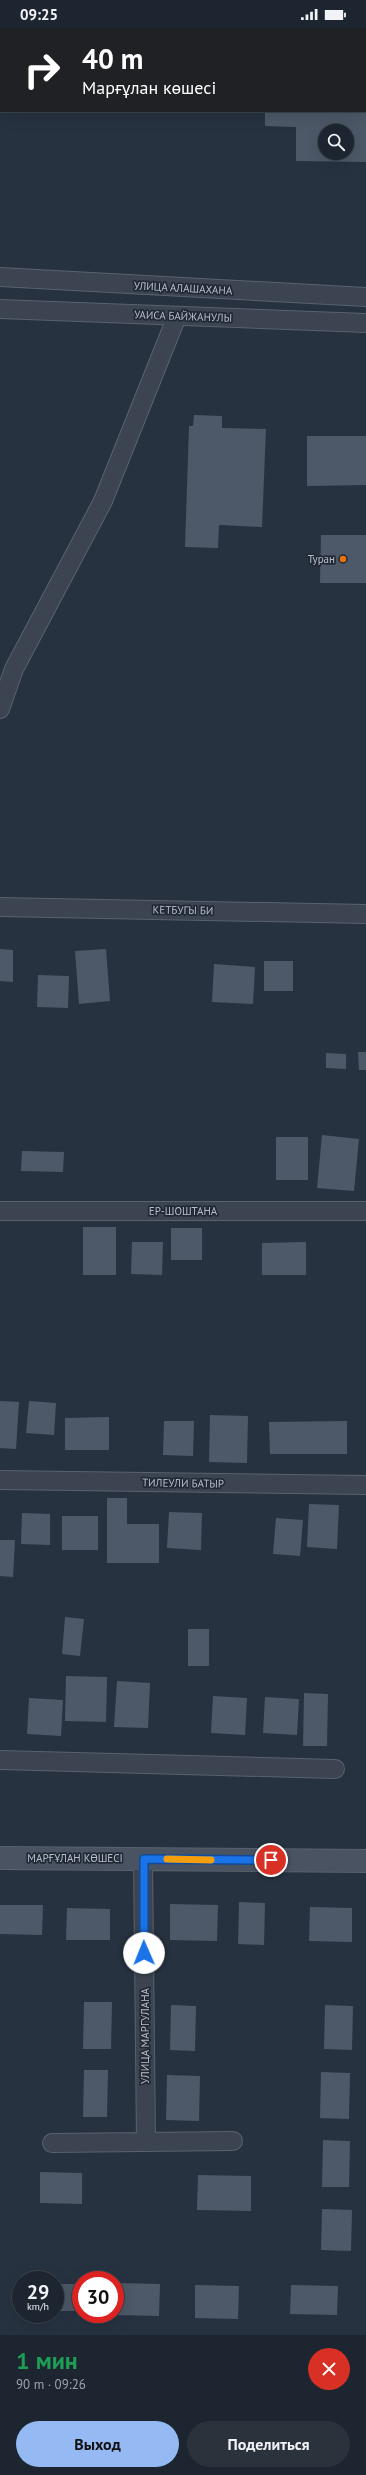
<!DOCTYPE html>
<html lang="ru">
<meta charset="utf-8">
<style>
body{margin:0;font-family:"PT Sans",sans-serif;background:#2a323c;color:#f1f3f6;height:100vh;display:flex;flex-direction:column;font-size:15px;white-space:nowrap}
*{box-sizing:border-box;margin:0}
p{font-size:13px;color:#a0a5ab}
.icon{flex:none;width:22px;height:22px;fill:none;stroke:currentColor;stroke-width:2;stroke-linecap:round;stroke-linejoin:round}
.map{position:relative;height:2307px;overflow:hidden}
.details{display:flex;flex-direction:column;background:#1d2630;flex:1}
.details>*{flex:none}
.top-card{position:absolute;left:0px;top:0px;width:366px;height:84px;box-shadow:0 4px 16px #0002,0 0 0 1px #3b434c;background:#202124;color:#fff;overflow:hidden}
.tools{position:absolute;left:318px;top:96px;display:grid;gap:8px}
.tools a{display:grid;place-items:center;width:36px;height:36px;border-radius:50%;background:#1d2630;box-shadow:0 4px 16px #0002,0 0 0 1px #3b434c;font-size:20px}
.speed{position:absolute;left:12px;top:2243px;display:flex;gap:8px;font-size:20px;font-weight:700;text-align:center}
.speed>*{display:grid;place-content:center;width:52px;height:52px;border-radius:50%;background:#1d2630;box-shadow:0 4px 16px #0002,0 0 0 1px #3b434c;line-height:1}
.speed small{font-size:10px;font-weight:400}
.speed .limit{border:6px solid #d22;background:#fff;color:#111}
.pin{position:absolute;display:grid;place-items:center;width:34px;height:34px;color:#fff;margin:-17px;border:2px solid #fff;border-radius:50%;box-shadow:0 1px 4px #0007}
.me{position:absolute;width:44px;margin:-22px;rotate:359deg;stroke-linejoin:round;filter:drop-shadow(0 0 3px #0008)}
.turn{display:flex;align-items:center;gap:14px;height:84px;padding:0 16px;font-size:18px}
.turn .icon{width:52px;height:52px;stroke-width:2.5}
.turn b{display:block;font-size:28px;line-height:34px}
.round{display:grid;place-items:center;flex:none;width:42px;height:42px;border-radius:21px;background:#2a323c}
.head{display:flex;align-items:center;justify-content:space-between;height:68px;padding:0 16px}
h1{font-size:24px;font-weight:800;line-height:30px;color:#1e9e55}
.action{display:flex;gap:8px;margin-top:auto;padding:8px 16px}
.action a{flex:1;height:46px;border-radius:24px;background:#94b9f3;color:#111;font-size:16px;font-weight:800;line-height:46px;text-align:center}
.action a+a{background:#2a323c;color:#f1f3f6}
.status{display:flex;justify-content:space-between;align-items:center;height:28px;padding:0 20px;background:#1d2630;direction:ltr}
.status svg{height:11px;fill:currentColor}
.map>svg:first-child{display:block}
.building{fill:#4d5968;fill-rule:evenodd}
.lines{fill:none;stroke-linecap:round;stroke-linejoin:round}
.street-casing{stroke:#59626d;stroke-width:20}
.secondary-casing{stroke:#59626d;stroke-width:24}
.street{stroke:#3b4450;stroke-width:18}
.secondary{stroke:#495362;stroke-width:22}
.route-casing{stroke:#114b97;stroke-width:10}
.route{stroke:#1a73e8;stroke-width:7}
.slow{stroke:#f59e0b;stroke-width:7}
.food-dot{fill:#e8710a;stroke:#202935;stroke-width:1.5}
.labels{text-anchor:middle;stroke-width:3.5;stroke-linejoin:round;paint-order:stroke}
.street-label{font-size:11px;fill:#b8bfca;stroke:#202935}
.poi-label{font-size:11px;fill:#b8bfca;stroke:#202935;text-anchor:end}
</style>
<div class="status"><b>09:25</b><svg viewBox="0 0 49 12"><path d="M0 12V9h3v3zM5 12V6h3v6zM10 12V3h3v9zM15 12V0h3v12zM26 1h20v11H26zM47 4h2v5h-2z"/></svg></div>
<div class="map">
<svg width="366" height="2307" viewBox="0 0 366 2307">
<rect width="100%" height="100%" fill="#273240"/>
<!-- building -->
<path class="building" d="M265 83H366V134L296 133V99L265 98ZM325 103H347V125H325Z
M194 387 222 388V400L266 401 262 499 219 497 218 520 185 519 189 398H193Z
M307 408H366V457L307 458Z
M321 507H366V555H320Z
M0 921 13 922V954L0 953Z
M106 921 110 973 79 976 75 923Z
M264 933H293V963H264Z
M214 936 255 939 253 976 212 974Z
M38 947 69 948 68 980 37 979Z
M358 1024H366V1042H359Z
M326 1025 346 1026V1041L326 1040Z
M322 1107 359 1111 354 1163 317 1160Z
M276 1109H308V1152H276Z
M22 1123 64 1124 63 1144 21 1143Z
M83 1199H116V1247H83Z
M171 1200H202V1232H171Z
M132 1214H163L162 1247 131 1246Z
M306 1214V1247H262V1215Z
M0 1373 19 1374 16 1421 0 1420Z
M29 1373 56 1375 54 1407 26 1405Z
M210 1387 248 1388 247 1435 209 1434Z
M109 1389V1422H65V1390Z
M164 1393H194L193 1428 163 1427Z
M347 1393V1426H270L269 1394Z
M107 1470H127V1496H159V1535H107Z
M309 1476 339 1477 337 1521 307 1519Z
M169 1484 202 1485 201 1522 167 1520Z
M22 1485 50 1486V1517L21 1516Z
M62 1488H98V1522H62Z
M276 1490 303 1492 300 1528 273 1526Z
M0 1512H15L13 1549 0 1548Z
M65 1589 84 1591 80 1628 62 1626Z
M188 1601H209V1638H188Z
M66 1648 107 1649 106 1694 65 1693Z
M117 1653 150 1655 148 1700 114 1699Z
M304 1665 328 1666 327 1718H303Z
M213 1668 247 1670 245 1707 211 1705Z
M265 1669 299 1671 297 1707 263 1705Z
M29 1670 63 1672 61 1708 27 1706Z
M239 1874 265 1875 264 1917 238 1916Z
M170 1876 218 1877 217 1913 170 1912Z
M0 1877H43L42 1907 0 1906Z
M310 1879 352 1880V1914L309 1913Z
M67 1880 110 1881V1912H66Z
M84 1974H112L111 2021H83Z
M171 1977 196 1978 195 2023 170 2022Z
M325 1977 353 1978 352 2022 324 2021Z
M84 2042H108L107 2089H83Z
M321 2044 350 2045 349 2091 320 2090Z
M167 2047 200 2048 199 2093 166 2092Z
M323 2112 350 2113 349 2159H322Z
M40 2144 82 2145V2176L40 2175Z
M198 2147 251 2148V2183L197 2182Z
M322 2181 352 2182 351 2223 321 2222Z
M115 2255 160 2256 159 2288 115 2287Z
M55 2256H79V2283H55Z
M195 2257 239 2258 238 2291 195 2290Z
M291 2257 338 2258 337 2287 290 2286Z"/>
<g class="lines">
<defs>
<path id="street" d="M0 249 366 269
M0 281 366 295
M0 681 14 641 103 473 177 288
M0 879 366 886
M0 1183H366
M0 1452 366 1457
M0 1732 335 1741
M143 1831 146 2114
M52 2115 233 2113"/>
<path id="secondary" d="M0 1830 366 1833"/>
</defs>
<!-- street casing -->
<use href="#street" class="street-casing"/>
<!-- secondary casing -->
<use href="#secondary" class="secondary-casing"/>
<!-- street -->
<use href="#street" class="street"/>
<!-- secondary -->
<use href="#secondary" class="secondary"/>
</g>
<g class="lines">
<defs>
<path id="route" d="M144 1925V1831L271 1832"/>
</defs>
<!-- route casing -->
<use href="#route" class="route-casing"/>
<!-- route -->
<use href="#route" class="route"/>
<!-- slow -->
<path class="slow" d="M167 1831 211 1832"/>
</g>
<!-- markers -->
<circle class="food-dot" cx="343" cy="531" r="4"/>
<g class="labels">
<!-- street labels -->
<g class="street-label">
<text transform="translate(183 260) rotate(3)" y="4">УЛИЦА АЛАШАХАНА</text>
<text transform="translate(183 288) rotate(2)" y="4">УАИСА БАЙЖАНУЛЫ</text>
<text transform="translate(183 882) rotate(1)" y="4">КЕТБУГЫ БИ</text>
<text x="183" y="1187">ЕР-ШОШТАНА</text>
<text transform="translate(183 1455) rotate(1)" y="4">ТИЛЕУЛИ БАТЫР</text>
<text x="75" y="1834">МАРҒҰЛАН КӨШЕСІ</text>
<text transform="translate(145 2008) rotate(-90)" y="4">УЛИЦА МАРГУЛАНА</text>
</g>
<!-- poi labels -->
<g class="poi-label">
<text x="335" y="535">Туран</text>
</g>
</g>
</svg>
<div class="tools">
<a><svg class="icon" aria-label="search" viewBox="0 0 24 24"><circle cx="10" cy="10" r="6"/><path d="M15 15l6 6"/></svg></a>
</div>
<div class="speed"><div>29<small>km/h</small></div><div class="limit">30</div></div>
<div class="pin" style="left:271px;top:1832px;background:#d93025"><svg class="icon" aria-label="arrive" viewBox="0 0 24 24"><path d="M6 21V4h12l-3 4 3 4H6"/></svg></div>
<svg class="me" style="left:144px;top:1925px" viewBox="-20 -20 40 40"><circle r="19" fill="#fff"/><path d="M0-13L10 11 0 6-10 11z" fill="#1a73e8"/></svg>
<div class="top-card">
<div class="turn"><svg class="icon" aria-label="right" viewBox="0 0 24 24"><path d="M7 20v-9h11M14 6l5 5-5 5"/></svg><div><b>40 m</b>Марғұлан көшесі</div></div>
</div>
</div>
<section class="details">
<div class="head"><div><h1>1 мин</h1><p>90 m · 09:26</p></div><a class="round" style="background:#d93025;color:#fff"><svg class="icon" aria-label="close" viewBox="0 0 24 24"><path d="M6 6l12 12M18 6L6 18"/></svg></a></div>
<div class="action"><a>Выход</a><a>Поделиться</a></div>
</section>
